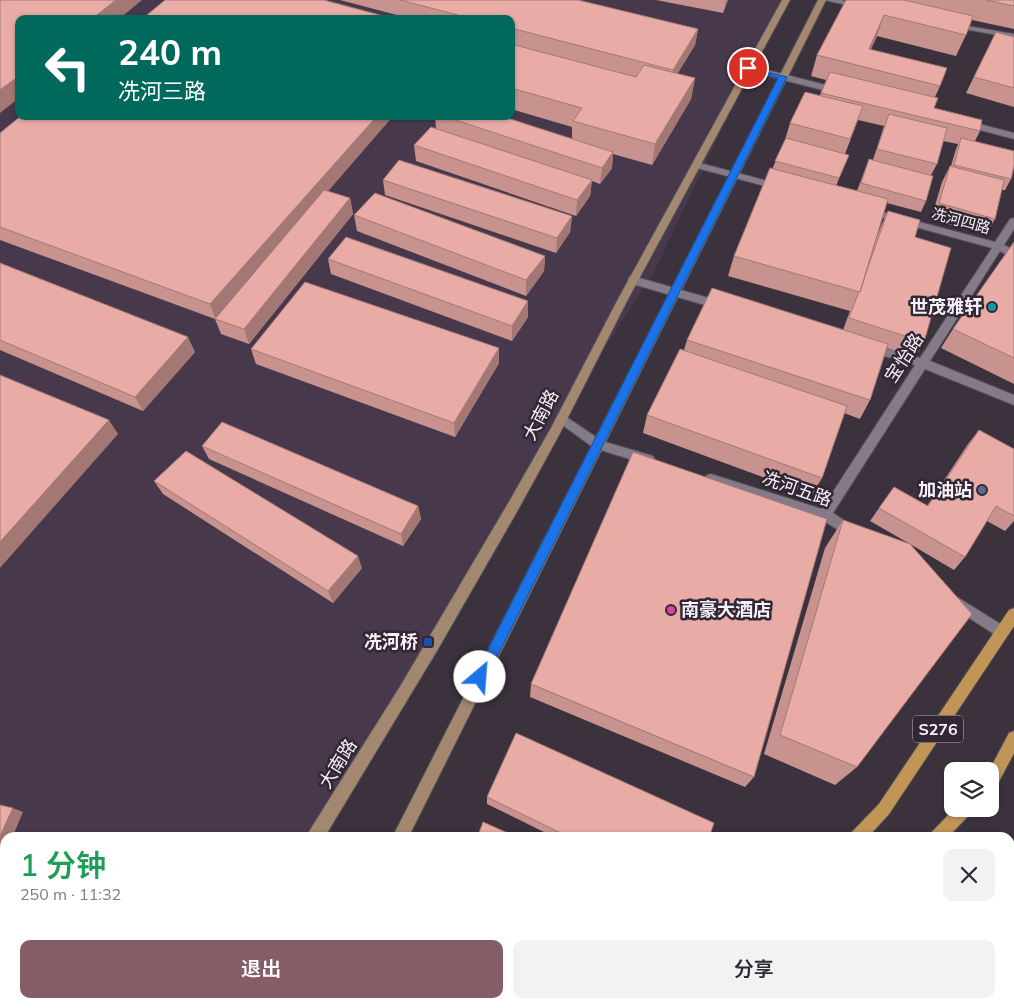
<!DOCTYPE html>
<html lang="zh">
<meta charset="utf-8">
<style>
body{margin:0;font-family:Mulish,"Noto Sans SC",sans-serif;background:#f2f2f3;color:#2b2b33;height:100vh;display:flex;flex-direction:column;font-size:19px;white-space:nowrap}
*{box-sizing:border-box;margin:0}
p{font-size:16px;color:#7c7c81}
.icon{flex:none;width:28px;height:28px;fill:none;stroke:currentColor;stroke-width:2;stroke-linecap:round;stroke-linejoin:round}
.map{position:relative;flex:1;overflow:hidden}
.side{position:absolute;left:0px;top:832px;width:1015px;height:176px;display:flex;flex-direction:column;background:#fff;border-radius:15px 15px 0 0;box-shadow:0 1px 4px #0004}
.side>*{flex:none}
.top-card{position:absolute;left:15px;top:15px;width:500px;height:105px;border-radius:10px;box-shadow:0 1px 4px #0004;background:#00695c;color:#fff;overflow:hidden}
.buttons{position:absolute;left:944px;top:762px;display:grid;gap:10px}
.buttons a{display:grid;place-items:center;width:55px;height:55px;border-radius:10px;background:#fff;box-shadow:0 1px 4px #0004;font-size:25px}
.pin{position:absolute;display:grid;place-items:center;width:42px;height:42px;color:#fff;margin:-21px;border:2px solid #fff;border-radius:50%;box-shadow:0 1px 5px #0007}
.me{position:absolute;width:55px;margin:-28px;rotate:27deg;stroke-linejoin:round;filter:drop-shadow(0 0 4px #0008)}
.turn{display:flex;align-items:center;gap:18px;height:105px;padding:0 20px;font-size:22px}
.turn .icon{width:65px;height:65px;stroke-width:2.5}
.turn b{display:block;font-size:35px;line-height:42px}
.round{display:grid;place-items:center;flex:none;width:52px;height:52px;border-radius:10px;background:#f2f2f3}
.overview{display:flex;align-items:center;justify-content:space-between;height:85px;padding:0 20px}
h1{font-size:30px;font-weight:600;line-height:38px;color:#1e9e55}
.button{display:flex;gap:10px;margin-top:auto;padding:10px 20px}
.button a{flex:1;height:58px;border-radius:10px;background:#855d67;color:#fff;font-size:20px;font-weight:600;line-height:58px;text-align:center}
.button a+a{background:#f2f2f3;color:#2b2b33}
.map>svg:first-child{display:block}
.built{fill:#47394b;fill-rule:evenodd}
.water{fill:#6885b0}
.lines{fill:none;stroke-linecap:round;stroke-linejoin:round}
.lane-casing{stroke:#554e58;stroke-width:2}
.secondary-casing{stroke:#554e58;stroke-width:2}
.primary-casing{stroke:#554e58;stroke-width:2}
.lane{fill:#857a88;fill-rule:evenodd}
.secondary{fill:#a2886f;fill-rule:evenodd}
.primary{fill:#c09556;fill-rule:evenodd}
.wall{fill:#c8938e;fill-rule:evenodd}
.shaded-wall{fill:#a37874}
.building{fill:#e9aba5;stroke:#a37874}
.route{fill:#1a73e8;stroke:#114b97}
.culture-dot{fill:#0f9aa8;stroke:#312834;stroke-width:2}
.service-dot{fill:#5c6f8a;stroke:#312834;stroke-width:2}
.hotel-dot{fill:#d1479c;stroke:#312834;stroke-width:2}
.transit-dot{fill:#1a4fb4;stroke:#312834;stroke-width:2}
.labels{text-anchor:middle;stroke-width:5;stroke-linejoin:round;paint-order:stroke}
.far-street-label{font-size:15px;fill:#f7f1f9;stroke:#312834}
.shield{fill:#312834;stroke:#bcb5be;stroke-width:1}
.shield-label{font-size:16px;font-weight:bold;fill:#f7f1f9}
.poi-label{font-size:18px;font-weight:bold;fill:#f7f1f9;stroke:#312834;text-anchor:end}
.street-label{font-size:18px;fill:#f7f1f9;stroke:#312834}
</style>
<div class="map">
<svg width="1014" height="1008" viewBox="0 0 1014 1008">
<rect width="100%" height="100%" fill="#3b323e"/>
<!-- built -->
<path class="built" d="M0 0H786L761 46 654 272 551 430 314 838H5V969L0 968ZM19 19H511V116H19Z"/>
<!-- water -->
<path class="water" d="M1014 881V1008H942L944 1004H1010V888Z"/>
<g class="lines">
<defs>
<path id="lane" d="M824 0H841L864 6 860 8Z
M950 23 1014 34V38L953 27 949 25Z
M748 65 841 89 842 91 838 94 745 70V66Z
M964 120 1014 133V139L961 125V121Z
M696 162 783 185 785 187 780 190 693 167 691 165Z
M867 208 995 242 1010 219 1014 218V229L1004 245 1014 250V259L1000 251 930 361 1014 395V405L925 369 833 513 857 529 858 533 857 537 852 539 821 519 707 483 705 479 707 475 711 474 822 509 915 365 867 351 865 348 867 345 871 344 920 358 992 248 864 213V209Z
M633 276 726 303 727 306 722 310 629 283 628 280 629 277Z
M562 414 602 441 653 456 655 460 653 464 649 465 594 448 558 422 556 419 558 416Z
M954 595 1007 628 1009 632 1007 636 1002 638 997 636 949 605 947 601 949 597Z"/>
<path id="secondary" d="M782 0H790L627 301 559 435 519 508 438 649 327 833 324 838H305L401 685 510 500 551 428 617 301Z
M818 0H826L408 838H392Z
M0 960 5 961V977L0 976Z
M378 1004H394L395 1008H377Z"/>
<path id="primary" d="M1014 608V626L889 814 867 838H848L851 833 879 804 1009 610Z
M1014 731V753L995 789 990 792 989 771 1009 733Z
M954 809H973L970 814 947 838H928L931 833Z
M146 1004H168L167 1008H144Z
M349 1004H370L372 1008H350Z
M646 1004H670L669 1008H644Z
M759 1004H778L777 1008H757Z"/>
</defs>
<!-- lane casing -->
<use href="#lane" class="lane-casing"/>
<!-- secondary casing -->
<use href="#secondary" class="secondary-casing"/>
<!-- primary casing -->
<use href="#primary" class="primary-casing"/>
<!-- lane -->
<use href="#lane" class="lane"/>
<!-- secondary -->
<use href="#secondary" class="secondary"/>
<!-- primary -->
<use href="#primary" class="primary"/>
</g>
<!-- wall -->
<path class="wall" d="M340 0H578L698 29 695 45 677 74 695 78 691 99 652 165 613 154 612 168 600 184 592 181 590 196 576 216 416 161 414 145 436 128 435 116H501L572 139V127L511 109V19H412Z
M656 0H728L723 13Z
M846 0H1014V29L972 20 966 35 956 56 877 36 871 49 940 86 935 97 934 108 980 131 975 141 1011 179 1005 190H1002L995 219 986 235 931 219 942 182 950 166H951L956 149 958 144 943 141 937 164 931 175 926 201 921 212 887 203 875 242 881 226 888 211 915 237 924 342 915 357 887 348 870 400 860 419 844 413 822 478 812 495 643 433 647 415 684 350 687 340 843 330 850 311 728 276 734 256 785 140 790 123 820 95 826 80 811 76 817 55ZM858 120 884 126 873 160 869 159 857 191 836 186 849 155 845 154Z
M996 32 1014 37V107L966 93Z
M21 116H393L328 191 350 198 353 214 249 344 221 334 215 319 0 240V133Z
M383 180 572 216 570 232 556 253 385 195Z
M354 215 545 256 544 271 526 296 357 231Z
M1014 242V384L941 348 953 329Z
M328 259 528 317 512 341 331 274Z
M0 263 195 352 143 411 0 350Z
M251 349 499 363 455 437 256 364Z
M979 430 1014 449V521L1005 531 987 521 965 557 954 570 910 544 857 767 835 785 764 754 825 548 843 520 910 544 870 521 894 487 927 506 968 444Z
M202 446 418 506 421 519 403 546 209 459Z
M154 481 362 568 333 603 163 494Z
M531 684 754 777 745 787 530 697Z
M487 797 709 838H556L487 804Z
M631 1004H654L653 1008H640Z"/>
<!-- shaded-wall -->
<path class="shaded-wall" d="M116 0H142L119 19H92Z
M726 0H728L723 13Z
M884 15 877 36 863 66 869 49Z
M698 29 695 45 670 86 673 70Z
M19 76V98L0 113V90Z
M695 78 691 99 652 165 655 144Z
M377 116H393L216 320 210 304Z
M613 152 612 168 600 184 602 168Z
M592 180 590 196 576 216 577 200Z
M350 198 353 214 249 344 244 329Z
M572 216 570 232 556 253 557 238Z
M545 256 544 271 526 296V280Z
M528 301V317L512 341V326Z
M188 337 195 352 143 411 135 397Z
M499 348V363L455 437 454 423Z
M109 420 118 434 0 568V542Z
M418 506 421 519 403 546 401 534Z
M358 556 362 568 333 603 328 591Z
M13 808 23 812 12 838H5V847L0 845V836Z"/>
<!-- building -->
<path class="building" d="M0 0H116L92 19H19V76L0 90Z
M165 0H324L395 19H142Z
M400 0H578L698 29 673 70 511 28V19H473Z
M846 0H904L973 16 966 35 884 15 869 49 947 68 940 86 817 55Z
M986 0H1014V6Z
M996 32 1014 37V88L974 77Z
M511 44 636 77 644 65 695 78 655 144 573 121 582 108 511 88Z
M830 72 938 98 934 108 982 120 980 131 821 93Z
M805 92 863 106 850 139 790 123Z
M889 114 947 128 937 164 877 149Z
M21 116H377L210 304 0 227V133Z
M443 116H501L613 152 602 168Z
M431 127 592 180 577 200 414 145Z
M786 138 849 155 839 178 775 161Z
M961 138 1014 151V166L1011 179 954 165Z
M869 159 933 176 926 201 861 183Z
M399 160 572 216 557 238 383 180Z
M950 166 1004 180 995 219 939 203Z
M770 168 888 199 860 292 734 256Z
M324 190 350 198 244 329 215 319Z
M375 193 545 256 526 280 354 215Z
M888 211 920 220 915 237 951 248 924 342 849 318 859 291 860 292 869 264Z
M346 237 528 301 512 326 328 259Z
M1014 242V358L953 329Z
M0 263 188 337 135 397 0 340Z
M305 282 499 348 454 423 251 349Z
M712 288 888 344 870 400 687 340Z
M680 349 847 406 822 478 647 415Z
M0 375 109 420 0 542Z
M222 422 418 506 401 534 202 446Z
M979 430 1014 449V516L996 506 965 557 879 508 894 487 928 506Z
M186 451 358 556 328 591 154 481Z
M633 452 827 519 754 777 531 684Z
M843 520 910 544 972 614 857 767 780 735Z
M516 733 714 823 709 838H571L487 797Z
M0 805 13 808 0 836Z
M483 822 519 838H477Z
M640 1004H654L653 1008H649Z"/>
<!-- route -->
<path class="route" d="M745 67 787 77 485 681 480 683 476 681 474 677 476 673 778 78 745 70Z"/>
<!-- markers -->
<circle class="culture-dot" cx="992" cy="307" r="5"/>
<circle class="service-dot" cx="982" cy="490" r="5"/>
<circle class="hotel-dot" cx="671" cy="610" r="5"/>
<rect class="transit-dot" x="423" y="637" width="10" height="10" rx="2.5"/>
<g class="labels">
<!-- far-street labels -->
<g class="far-street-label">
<text transform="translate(961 221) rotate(15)" y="5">冼河四路</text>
</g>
<!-- shield labels -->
<rect class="shield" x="913" y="715.5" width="50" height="27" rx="4"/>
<g class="shield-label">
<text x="938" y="735">S276</text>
</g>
<!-- poi labels -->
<g class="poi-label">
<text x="982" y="313">世茂雅轩</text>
<text x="972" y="496">加油站</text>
<text x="681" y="616" text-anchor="start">南豪大酒店</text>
<text x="418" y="648">冼河桥</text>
</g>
<!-- street labels -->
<g class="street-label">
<text transform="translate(904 358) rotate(-57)" y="6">宝怡路</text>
<text transform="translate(541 415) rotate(-62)" y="6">大南路</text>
<text transform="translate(797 489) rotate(19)" y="6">冼河五路</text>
<text transform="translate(338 764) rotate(-58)" y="6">大南路</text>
</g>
</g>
</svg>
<div class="buttons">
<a><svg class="icon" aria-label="layers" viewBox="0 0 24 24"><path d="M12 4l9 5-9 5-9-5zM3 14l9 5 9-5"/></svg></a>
</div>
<div class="pin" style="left:748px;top:68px;background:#d93025"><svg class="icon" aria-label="arrive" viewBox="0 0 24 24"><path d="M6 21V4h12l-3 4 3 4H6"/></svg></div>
<svg class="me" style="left:480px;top:677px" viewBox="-20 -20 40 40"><circle r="19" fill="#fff"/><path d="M0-13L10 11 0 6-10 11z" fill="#1a73e8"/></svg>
<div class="top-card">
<div class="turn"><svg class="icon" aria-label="left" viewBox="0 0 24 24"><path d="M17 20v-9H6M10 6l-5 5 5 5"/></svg><div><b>240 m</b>冼河三路</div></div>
</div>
<section class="side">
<div class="overview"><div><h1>1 分钟</h1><p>250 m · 11:32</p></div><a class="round"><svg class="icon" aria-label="close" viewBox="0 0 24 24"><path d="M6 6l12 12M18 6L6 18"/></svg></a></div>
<div class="button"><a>退出</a><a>分享</a></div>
</section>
</div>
